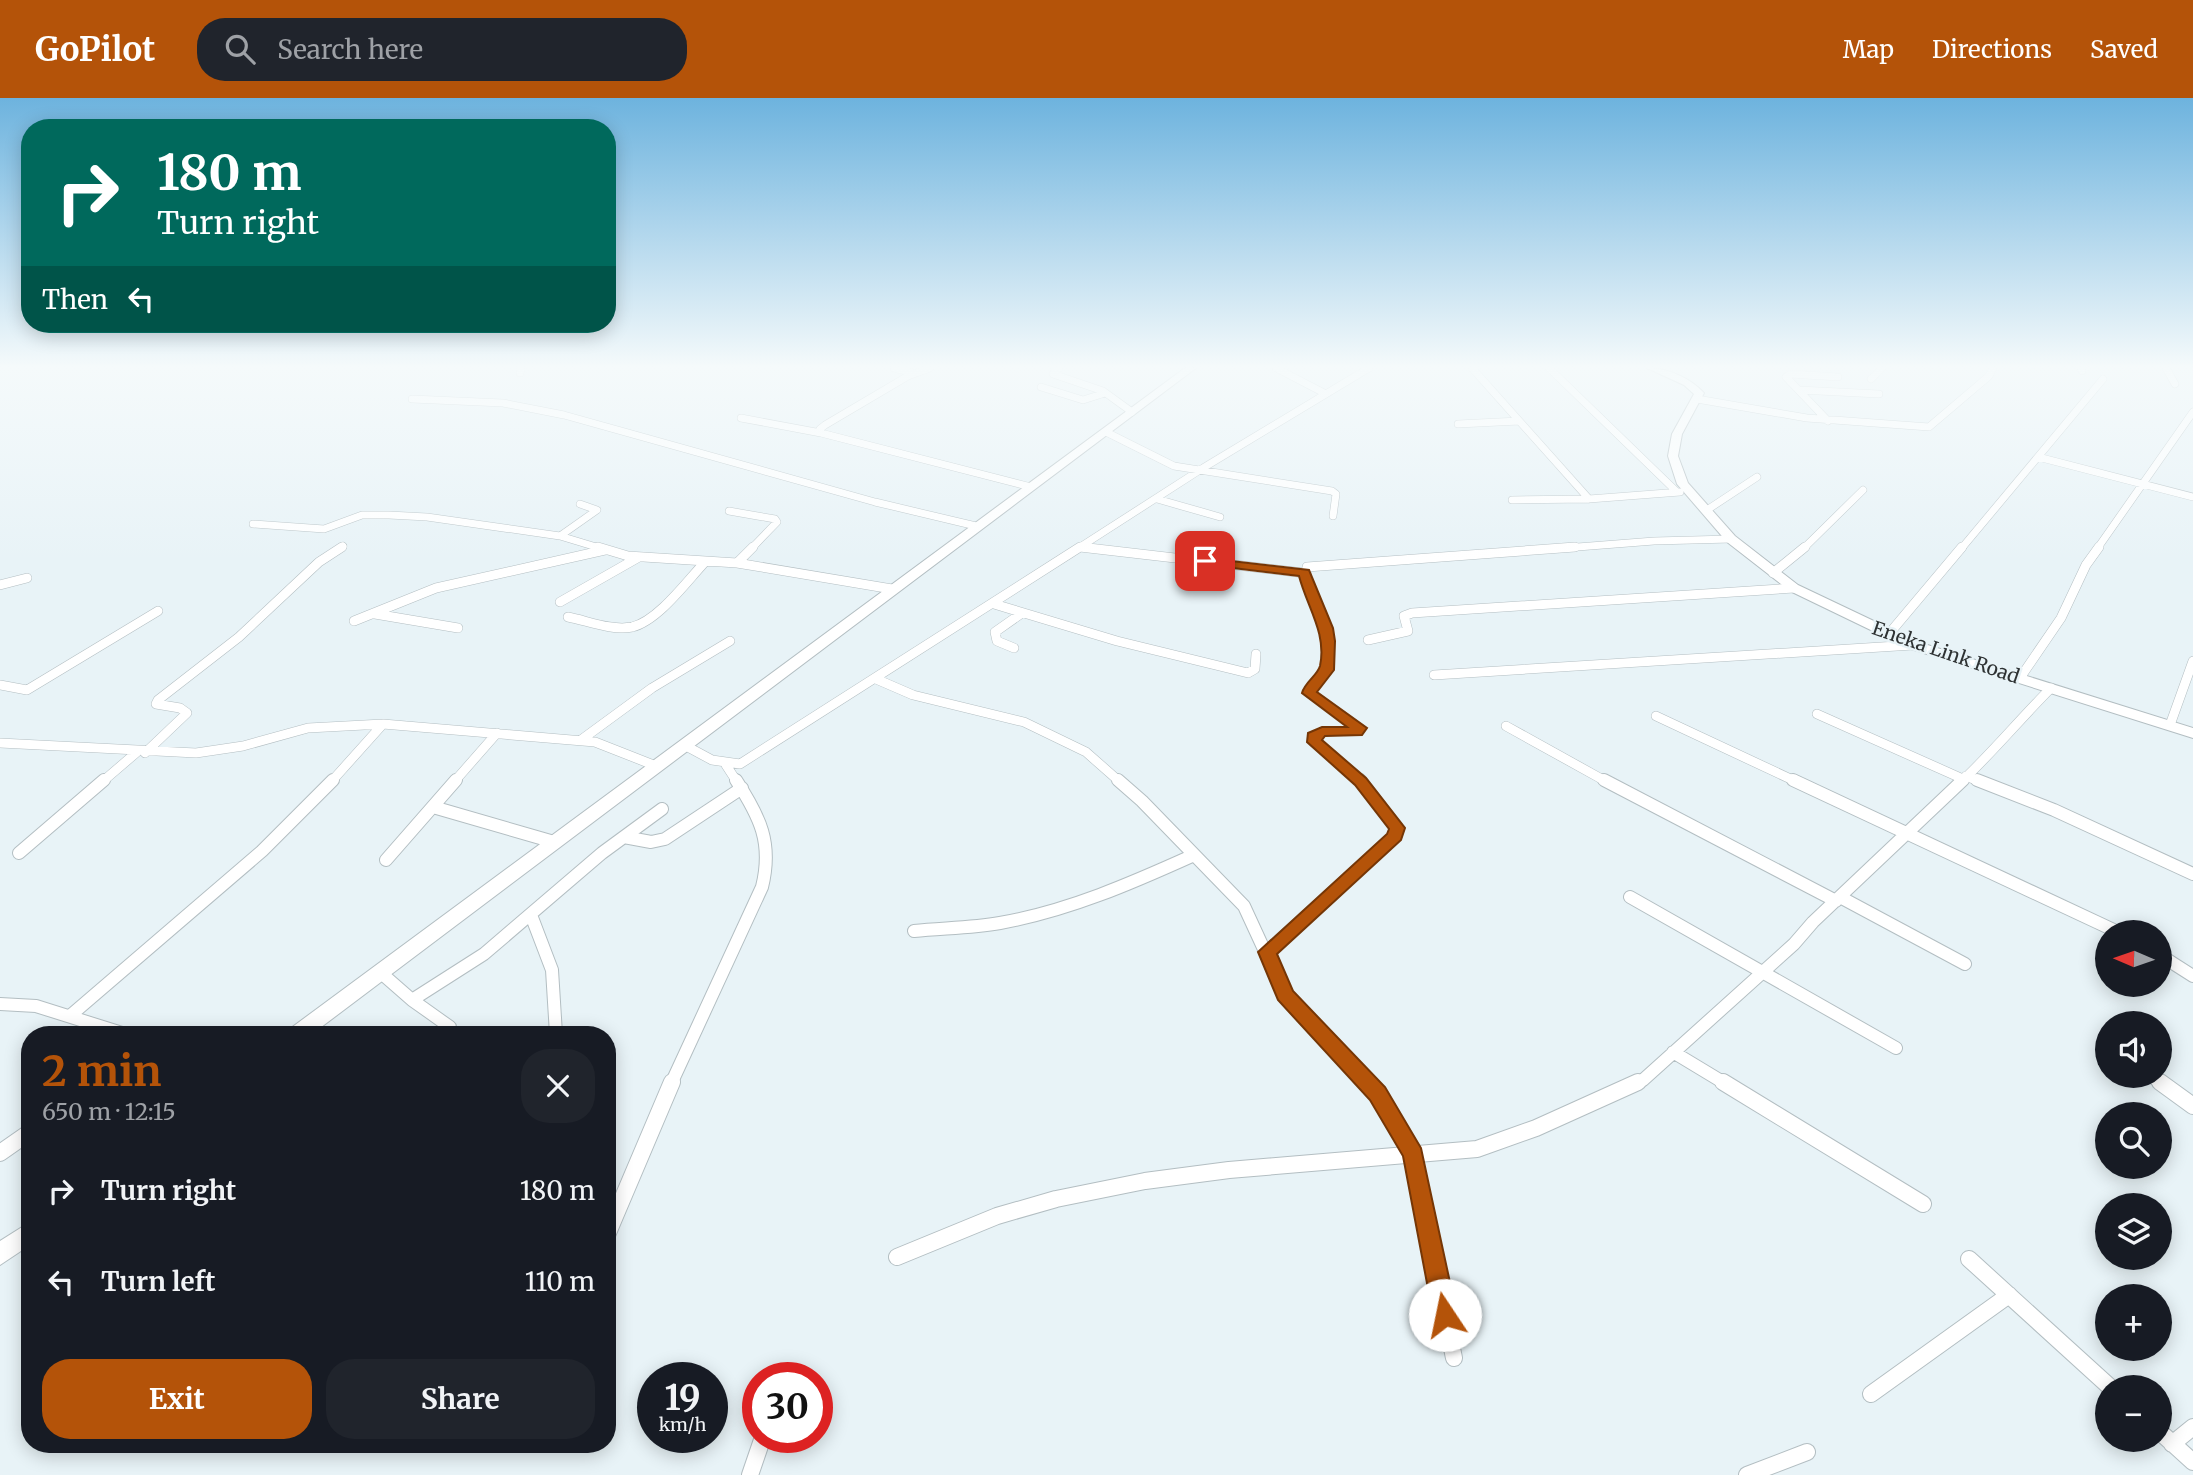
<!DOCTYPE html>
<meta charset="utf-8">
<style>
body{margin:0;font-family:Merriweather,serif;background:#20242c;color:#f1f3f6;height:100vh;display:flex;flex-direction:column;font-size:26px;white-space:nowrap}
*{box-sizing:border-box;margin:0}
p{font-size:23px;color:#9ea1a6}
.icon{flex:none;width:38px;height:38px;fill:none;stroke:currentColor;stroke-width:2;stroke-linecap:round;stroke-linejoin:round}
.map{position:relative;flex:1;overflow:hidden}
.details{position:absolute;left:21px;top:928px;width:595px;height:427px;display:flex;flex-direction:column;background:#171b24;border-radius:28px;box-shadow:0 4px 18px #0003}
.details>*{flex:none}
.top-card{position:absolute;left:21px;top:21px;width:595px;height:214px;border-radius:28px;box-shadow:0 4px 18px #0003;background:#00695c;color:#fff;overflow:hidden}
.needle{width:46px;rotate:272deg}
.controls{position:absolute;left:2095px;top:822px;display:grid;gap:14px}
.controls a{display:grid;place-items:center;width:77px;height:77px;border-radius:50%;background:#171b24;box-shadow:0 4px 18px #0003;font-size:35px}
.speed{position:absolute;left:637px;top:1264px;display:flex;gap:14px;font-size:35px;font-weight:700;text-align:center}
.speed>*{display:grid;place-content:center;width:91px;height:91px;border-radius:50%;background:#171b24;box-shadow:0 4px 18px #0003;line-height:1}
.speed small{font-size:18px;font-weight:400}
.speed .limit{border:10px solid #d22;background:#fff;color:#111}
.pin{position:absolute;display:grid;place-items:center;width:60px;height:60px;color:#fff;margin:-30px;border-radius:14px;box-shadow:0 4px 10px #0006}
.me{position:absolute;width:77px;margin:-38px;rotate:349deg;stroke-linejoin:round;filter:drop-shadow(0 0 5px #0008)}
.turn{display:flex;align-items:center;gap:24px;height:147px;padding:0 21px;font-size:32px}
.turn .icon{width:91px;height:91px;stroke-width:2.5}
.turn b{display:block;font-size:49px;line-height:60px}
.then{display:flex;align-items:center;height:66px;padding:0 21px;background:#0003;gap:14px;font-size:26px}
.round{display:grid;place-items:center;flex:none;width:74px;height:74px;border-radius:28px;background:#20242c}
.headline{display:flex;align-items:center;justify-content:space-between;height:119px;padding:0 21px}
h1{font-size:42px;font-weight:700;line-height:52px;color:#b45309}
.button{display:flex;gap:14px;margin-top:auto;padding:14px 21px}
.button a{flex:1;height:80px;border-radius:28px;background:#b45309;color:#fff;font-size:28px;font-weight:700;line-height:80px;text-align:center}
.button a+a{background:#20242c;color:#f1f3f6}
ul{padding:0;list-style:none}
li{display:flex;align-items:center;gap:21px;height:91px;padding:0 21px}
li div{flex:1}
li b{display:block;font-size:26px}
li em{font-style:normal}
header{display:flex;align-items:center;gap:42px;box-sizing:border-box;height:98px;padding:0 35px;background:#b45309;color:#fff}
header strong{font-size:33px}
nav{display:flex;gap:38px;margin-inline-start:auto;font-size:24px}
.search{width:490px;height:63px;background:#20242c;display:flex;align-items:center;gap:18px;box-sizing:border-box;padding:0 24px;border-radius:28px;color:#9ea1a6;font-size:26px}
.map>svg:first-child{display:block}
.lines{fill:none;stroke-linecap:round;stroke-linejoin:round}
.street-far3-casing{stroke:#b3bec2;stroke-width:8}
.street-far2-casing{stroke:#b3bec2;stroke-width:10}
.street-far1-casing{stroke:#b3bec2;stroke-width:14}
.street-casing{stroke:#b3bec2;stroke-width:18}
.secondary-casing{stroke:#b3bec2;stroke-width:2}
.street-far3{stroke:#fff;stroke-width:7}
.street-far2{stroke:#fff;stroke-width:9}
.street-far1{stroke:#fff;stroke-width:12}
.street{stroke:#fff;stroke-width:16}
.secondary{fill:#fff;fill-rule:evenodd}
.route{fill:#b45309;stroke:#753606;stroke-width:2}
.labels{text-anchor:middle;stroke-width:5;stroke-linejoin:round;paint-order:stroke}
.street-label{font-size:19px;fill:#2e3233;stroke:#e8f3f7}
</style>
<header>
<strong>GoPilot</strong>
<div class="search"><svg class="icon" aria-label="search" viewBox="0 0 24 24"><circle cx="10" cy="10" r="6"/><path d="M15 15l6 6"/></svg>Search here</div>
<nav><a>Map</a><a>Directions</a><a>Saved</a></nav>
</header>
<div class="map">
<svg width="2193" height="1377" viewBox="0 0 2193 1377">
<rect width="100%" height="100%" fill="#e8f3f7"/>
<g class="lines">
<defs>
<path id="street-far3" d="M894 270 910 274 908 278 825 327 820 331 821 335 1031 389
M1059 270 1053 276 1103 293 1132 314
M1276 270 1326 296
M1472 270 1589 401
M1549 270 1677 394
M2081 270 2082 273
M2166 270 2175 286
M520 275 521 270
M908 278 930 270
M1871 281 1882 270
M1041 289 1083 302 1105 295
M1799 292 1879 296
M412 301 503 305 564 317 875 404 976 428
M1697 301 1807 320 1929 329 1989 278 1993 270
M741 320 821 335
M1828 323 1786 279 1791 276 1838 279
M1458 326 1519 323
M1106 334 1174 368 1332 393 1336 396 1333 418
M2038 359 2193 399
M1157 401 1220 419
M1512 402 1589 401 1680 394
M580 406 597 412 560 438 603 451
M1707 412 1757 379
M729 413 775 421 777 424 751 451
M253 426 324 431 362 417H389L427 419 560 438
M1080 449 1094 451
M339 451 343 448
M1077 451 1203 370 1369 270
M1552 451 1654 443 1731 441
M1803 451 1863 392
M1961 451 2103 281
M2097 451 2193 314"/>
<path id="street-far2" d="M598 449 628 458 737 465 892 491
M1080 449 1304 475
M737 465 753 449
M1773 475 1805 449
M0 487 27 480
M560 504 639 459
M994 506 1117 543 1248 575 1255 571 1256 556
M375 516 458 530
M568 519C588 523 612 533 632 529 658 523 687 483 705 464
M354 523 436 490 605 452
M1888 537 1962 449
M1368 542 1408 533 1404 518 1412 515 1794 490
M1014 550 997 543 995 534 1022 515
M1434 577 1913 547
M2020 580 2061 520 2086 467 2099 449
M876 581 913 597 1024 624 1086 654 1120 684
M0 587 27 592 158 513
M1817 616 1963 681
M1656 618 1797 684
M2170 627 2193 563
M1506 628 1607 684
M581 642 652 590 730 543
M0 645 196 655 243 648 308 630 383 626 595 644 656 668
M686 648 712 662 740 666 1080 449
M145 655 187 615 180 610 156 606 158 602 239 539 319 464 342 449
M726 667 737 684
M1966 678 1981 684
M102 684 137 654
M331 684 383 626
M454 684 497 635
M1362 684 1315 644 1313 638 1327 633H1357L1359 630 1309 595C1313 585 1324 579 1327 568 1338 527 1300 502 1307 469L1575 449
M1961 684C1993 654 2020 621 2051 590"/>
<path id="street-far1" d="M1118 682 1142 703 1244 808 1285 897 1370 986
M1604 682 1836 803
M1793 682 2120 835
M1977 682 2054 712 2193 776
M433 709 554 744
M624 739 651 744 665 741 742 690
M19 755 104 682
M386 762 456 682
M1630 799 1896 950
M1840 799 1965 866
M531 817 552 872 556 936
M914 833C943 830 972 830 1000 825 1068 813 1132 785 1194 757
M1267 854 1395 738 1397 730 1360 682
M2160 857 2193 878
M380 874 412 902 450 929V936
M412 902 484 856 602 755 662 711
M0 906 36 908 125 936
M71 917 262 753 333 682
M1673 954 1726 986
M2151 978 2162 986
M671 986 762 789C773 745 760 719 736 682
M1634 986 1643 982 1794 846 1813 824 1963 682"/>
<path id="street" d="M1368 984 1378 995 1413 1057 1454 1260
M1723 984 1923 1106
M2160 984 2193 1008
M0 1055 30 1034
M607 1137 672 984
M897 1159 997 1118 1056 1101 1145 1083 1229 1072 1477 1051 1536 1030 1638 984
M1969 1161 2111 1290
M1871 1296 2009 1197
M2160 1334 2193 1364
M2172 1346 2193 1329
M750 1377 763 1339
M1747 1377 1807 1354"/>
<path id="secondary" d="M1185 270H1196L312 936H288L291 930Z
M1647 270C1668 270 1690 280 1704 295L1682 336 1678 358 1688 385 1735 438 1798 487 1918 544 2193 630V640L1908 550 1790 493 1727 444 1677 386 1668 358 1672 336 1694 296 1684 287Z
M30 1124V1147L0 1167V1143Z"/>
</defs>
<!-- street-far3 casing -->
<use href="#street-far3" class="street-far3-casing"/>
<!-- street-far2 casing -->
<use href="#street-far2" class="street-far2-casing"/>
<!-- street-far1 casing -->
<use href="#street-far1" class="street-far1-casing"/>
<!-- street casing -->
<use href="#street" class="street-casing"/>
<!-- secondary casing -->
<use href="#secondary" class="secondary-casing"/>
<!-- street-far3 -->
<use href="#street-far3" class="street-far3"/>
<!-- street-far2 -->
<use href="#street-far2" class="street-far2"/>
<!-- street-far1 -->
<use href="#street-far1" class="street-far1"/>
<!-- street -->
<use href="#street" class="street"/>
<!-- secondary -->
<use href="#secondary" class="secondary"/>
</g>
<!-- sky -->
<linearGradient id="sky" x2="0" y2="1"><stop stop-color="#6db3de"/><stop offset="0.58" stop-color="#f5fafb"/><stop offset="1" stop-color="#f5fafb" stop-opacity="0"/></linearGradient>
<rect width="2193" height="463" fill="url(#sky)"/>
<!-- route -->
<path class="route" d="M1205 460 1309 472 1333 530 1335 543 1334 572 1317 594 1367 630 1362 637 1325 638 1322 642 1366 680 1405 730 1401 742 1277 856 1293 893 1385 989 1421 1050 1457 1217 1453 1225 1445 1228 1436 1225 1433 1217 1403 1058 1370 1002 1278 902 1258 854 1387 736 1389 731 1355 687 1307 644 1308 635 1322 629H1347L1302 595C1305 584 1317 578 1320 568 1327 535 1307 509 1299 478L1200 466 1198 463Z"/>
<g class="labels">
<!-- street labels -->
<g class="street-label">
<text transform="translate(1946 554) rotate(19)" y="7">Eneka Link Road</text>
</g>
</g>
</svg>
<div class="controls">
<a><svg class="needle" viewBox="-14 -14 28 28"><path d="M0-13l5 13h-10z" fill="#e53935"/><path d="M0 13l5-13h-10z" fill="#9ea1a6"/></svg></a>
<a><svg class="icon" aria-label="sound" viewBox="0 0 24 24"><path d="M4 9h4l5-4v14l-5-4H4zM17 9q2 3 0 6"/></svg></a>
<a><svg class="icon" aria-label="search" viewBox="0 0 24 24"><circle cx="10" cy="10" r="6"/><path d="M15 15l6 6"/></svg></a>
<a><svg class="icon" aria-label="layers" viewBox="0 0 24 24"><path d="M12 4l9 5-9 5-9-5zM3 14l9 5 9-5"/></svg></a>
<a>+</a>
<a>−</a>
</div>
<div class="speed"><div>19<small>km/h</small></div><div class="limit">30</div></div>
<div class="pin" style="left:1205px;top:463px;background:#d93025"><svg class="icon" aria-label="arrive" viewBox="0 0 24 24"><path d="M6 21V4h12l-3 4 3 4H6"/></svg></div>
<svg class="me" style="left:1445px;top:1217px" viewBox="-20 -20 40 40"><circle r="19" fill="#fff"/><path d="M0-13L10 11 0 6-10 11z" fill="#b45309"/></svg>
<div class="top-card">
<div class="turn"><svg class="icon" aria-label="right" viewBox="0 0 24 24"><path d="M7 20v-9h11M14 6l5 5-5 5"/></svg><div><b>180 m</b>Turn right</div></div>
<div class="then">Then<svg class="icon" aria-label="left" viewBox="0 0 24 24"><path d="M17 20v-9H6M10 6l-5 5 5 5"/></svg></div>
</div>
<section class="details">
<div class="headline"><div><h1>2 min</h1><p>650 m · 12:15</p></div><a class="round"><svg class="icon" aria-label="close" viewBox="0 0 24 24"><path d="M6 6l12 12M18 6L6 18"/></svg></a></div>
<ul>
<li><svg class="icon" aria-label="right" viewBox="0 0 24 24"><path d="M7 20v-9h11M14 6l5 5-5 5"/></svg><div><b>Turn right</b></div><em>180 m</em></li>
<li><svg class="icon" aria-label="left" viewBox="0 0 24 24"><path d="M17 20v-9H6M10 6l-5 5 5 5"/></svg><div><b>Turn left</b></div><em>110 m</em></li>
</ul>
<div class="button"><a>Exit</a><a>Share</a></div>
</section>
</div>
